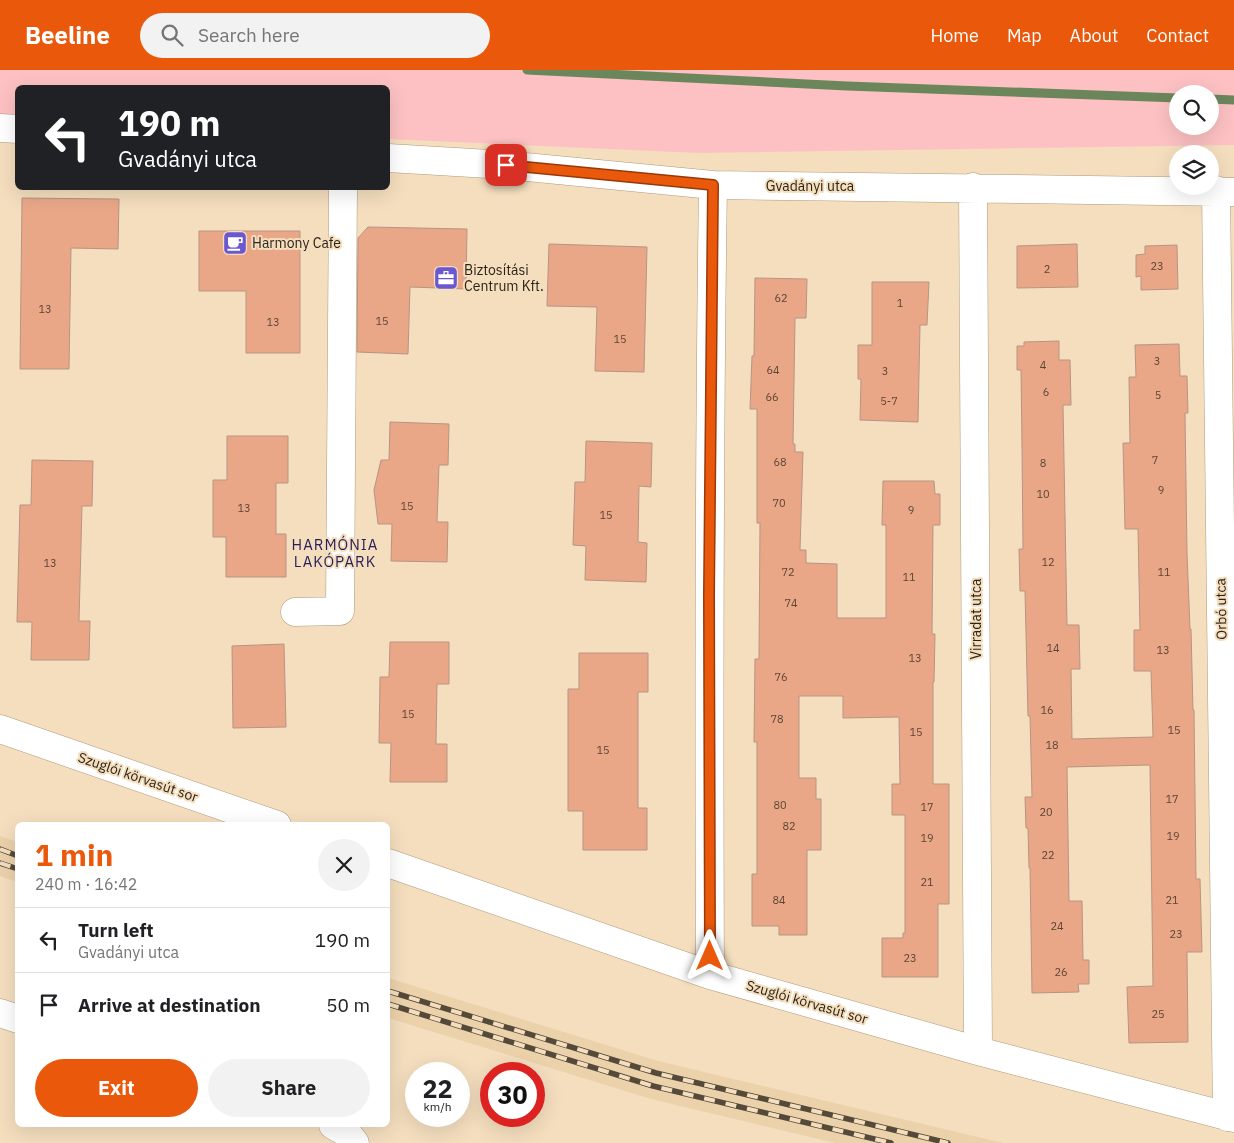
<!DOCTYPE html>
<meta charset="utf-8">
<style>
body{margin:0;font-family:"IBM Plex Sans",sans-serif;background:#f2f2f2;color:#202124;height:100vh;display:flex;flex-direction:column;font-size:19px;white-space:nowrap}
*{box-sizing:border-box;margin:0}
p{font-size:16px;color:#757577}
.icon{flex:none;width:28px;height:28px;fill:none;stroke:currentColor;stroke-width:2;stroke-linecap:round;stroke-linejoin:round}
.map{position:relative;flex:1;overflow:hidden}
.drawer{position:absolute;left:15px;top:752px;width:375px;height:305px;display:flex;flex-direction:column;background:#fff;border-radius:8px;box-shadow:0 5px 20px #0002}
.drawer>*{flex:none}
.guide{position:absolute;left:15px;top:15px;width:375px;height:105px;border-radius:8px;box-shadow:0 5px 20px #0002;background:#202124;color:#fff;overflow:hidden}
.tools{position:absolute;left:1169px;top:15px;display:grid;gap:10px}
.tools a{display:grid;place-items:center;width:50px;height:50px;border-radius:50%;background:#fff;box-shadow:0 5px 20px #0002;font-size:25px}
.speed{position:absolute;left:405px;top:992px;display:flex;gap:10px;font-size:25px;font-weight:700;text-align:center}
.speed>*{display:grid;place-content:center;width:65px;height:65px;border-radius:50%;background:#fff;box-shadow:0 5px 20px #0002;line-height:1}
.speed small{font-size:12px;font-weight:400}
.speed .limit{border:8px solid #d22;background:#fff;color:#111}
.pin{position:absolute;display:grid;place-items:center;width:42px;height:42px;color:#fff;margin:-21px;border-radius:10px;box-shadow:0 2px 8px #0006}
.me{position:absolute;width:55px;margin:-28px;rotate:0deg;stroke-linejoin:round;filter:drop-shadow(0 0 4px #0008)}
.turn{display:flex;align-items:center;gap:18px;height:105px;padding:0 20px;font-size:22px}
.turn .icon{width:65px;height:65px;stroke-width:2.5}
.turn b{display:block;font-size:35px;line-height:42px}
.round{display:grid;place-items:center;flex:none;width:52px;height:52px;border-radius:26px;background:#f2f2f2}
.head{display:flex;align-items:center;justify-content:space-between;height:85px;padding:0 20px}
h1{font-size:30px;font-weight:700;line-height:38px;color:#ea580c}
.action{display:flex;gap:10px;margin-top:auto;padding:10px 20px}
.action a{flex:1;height:58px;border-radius:30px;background:#ea580c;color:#fff;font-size:20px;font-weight:700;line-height:58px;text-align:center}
.action a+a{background:#f2f2f2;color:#202124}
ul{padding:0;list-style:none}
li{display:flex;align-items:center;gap:15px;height:65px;padding:0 20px;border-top:1px solid #e0e0e0}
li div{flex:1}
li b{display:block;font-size:19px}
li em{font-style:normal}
header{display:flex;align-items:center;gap:30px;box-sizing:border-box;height:70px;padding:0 25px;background:#ea580c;color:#fff}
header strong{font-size:24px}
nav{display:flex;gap:28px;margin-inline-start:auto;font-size:18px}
.search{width:350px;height:45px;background:#f2f2f2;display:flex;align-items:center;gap:12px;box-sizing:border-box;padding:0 18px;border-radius:28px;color:#757577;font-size:19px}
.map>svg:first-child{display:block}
.built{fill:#ecd2ab}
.green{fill:#fdc1c3;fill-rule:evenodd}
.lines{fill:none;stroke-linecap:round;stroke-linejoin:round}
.stream{stroke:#6c865c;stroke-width:9}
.building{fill:#e9a787;stroke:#b79483}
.minor-casing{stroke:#af9a7c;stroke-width:29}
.minor{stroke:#fff;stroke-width:28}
.rail-casing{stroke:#554a3a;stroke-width:5.5}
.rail{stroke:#f4debe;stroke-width:4;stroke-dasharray:11;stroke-linecap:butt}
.route-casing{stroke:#983908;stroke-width:12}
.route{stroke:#ea580c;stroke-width:9}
.labels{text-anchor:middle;stroke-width:4;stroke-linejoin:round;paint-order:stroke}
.number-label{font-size:11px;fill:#5b4534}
.street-label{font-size:14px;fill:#2c2418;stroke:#f4debe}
.poi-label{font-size:14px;fill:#2c2418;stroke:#f4debe;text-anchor:start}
.neighbourhood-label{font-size:15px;letter-spacing:1px;fill:#281e58;stroke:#f4debe}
</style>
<header>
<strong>Beeline</strong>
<div class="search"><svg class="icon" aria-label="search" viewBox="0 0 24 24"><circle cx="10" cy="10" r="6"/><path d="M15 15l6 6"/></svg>Search here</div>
<nav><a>Home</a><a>Map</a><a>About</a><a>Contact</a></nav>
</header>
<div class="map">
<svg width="1234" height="1073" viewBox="0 0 1234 1073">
<rect width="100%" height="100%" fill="#f4debe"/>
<!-- built -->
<path class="built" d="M0 766 17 772V812L0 806Z
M388 908 658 991 1003 1073H835L651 1029 388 948Z"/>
<!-- green -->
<path class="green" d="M0 0H1234V75L699 83 388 69V18H18L17 53 0 52ZM1178 24H1210V56H1178Z"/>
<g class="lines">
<!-- stream -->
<path class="stream" d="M527 0 847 16 1178 28
M1210 29 1234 30"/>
</g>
<!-- building -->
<path class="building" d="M22 128 119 129 118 179 71 178 69 299H20Z
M368 157 467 159 466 219 410 217 408 284 357 282 358 168Z
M199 161H300V283H246V221H199Z
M549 174 647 177 644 302 595 301 597 237 547 236Z
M1077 174 1078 217 1017 218V176Z
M1177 175 1178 219 1141 220V206L1136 207V185L1145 184V176Z
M755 208 807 209 806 248H795L793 374H795V382H803L800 480H806V493L837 494V548H886V455H882L883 411H934L935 424H940V455H933L932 564H935L934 612H933V714H949V834H938V907H882V868H903V863H905V745H892V714H900L899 647 843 648V626H799V708H816V729H821V780H807V865H779V856H752V804H757V672H754L755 589H759L760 453H757V339H750L752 286H754Z
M872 212H929L927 255H920L918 352 860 350 861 309H858V275H872Z
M1059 271V290H1070L1071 335H1063L1067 555H1079L1080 599H1071L1072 669 1153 667 1151 601H1134V560H1140L1138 459H1125L1123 373H1130L1129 307H1136L1135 275 1179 274 1180 306H1187L1188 343H1185L1187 483 1190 559H1191L1193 640H1194L1196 809H1200L1202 882H1187L1188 972 1129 973 1127 917 1153 916 1150 695 1067 697 1069 831H1082L1083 890H1089V914H1078L1079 922 1032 923 1030 798H1029L1028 758H1026L1025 727H1032L1030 646H1028L1025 521H1020L1019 479H1023L1022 376 1021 300H1017V276H1024V272Z
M390 352 449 354 448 395H439L437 452H448L447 492 391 491 392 454H378L374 420 381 390H389Z
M227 366H288V413H276V464H286V507H226V467H213V410H227Z
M586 371 652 373 651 417 639 416 638 472 647 473 646 512 585 510 586 476 573 475 575 412H585Z
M32 390 93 391 92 436H82L79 551H90L89 590H31L32 552H17L20 435H31Z
M390 572H449V614H437L436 674H447V712H390L391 673H379L380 607H389Z
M284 574 286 657 233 658 232 576Z
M579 583H648V622H638V738H647V780H583V741H568V619H579Z"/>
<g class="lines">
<defs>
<path id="minor" d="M0 58 18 59
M388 88 506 95 713 115 1234 122
M973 117 978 981
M1216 120 1227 1047
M295 542 340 541 343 118
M0 659 277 755
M388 793 710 905 978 981 1234 1048
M710 905C709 642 709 378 713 115
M0 943 18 949
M333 1055 347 1063 355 1073"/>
</defs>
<!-- minor casing -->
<use href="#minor" class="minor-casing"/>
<!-- minor -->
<use href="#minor" class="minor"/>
<defs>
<path id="rail" d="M0 779 18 786
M0 793 18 799
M388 921 656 1003 948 1073
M388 934 653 1016 891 1073"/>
</defs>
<!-- rail casing -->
<use href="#rail" class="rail-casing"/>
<!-- rail -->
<use href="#rail" class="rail"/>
</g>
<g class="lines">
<defs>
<path id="route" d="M506 95 713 115 709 524 710 886"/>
</defs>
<!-- route casing -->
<use href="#route" class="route-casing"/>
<!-- route -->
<use href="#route" class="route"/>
</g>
<!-- icons -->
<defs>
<symbol id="cafe-square" viewBox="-11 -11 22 22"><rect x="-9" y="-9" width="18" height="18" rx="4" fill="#6b57d0" stroke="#f4debe"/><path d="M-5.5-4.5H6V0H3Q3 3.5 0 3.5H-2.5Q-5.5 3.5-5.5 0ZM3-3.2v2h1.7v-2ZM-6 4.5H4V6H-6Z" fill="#fff"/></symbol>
<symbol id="office-square" viewBox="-11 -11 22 22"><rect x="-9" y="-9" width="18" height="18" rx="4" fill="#6b57d0" stroke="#f4debe"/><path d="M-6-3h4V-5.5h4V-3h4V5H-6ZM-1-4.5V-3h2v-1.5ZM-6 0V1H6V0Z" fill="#fff"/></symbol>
</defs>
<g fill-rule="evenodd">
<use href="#cafe-square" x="221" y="159" width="28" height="28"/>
<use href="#office-square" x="432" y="194" width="28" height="28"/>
</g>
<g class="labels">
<!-- number labels -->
<g class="number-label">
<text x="1157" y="200">23</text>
<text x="1047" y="203">2</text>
<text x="781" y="232">62</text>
<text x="900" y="237">1</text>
<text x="45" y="243">13</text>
<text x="382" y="255">15</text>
<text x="273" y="256">13</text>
<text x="620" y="273">15</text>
<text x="1157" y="295">3</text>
<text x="1043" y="299">4</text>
<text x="773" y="304">64</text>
<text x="885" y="305">3</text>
<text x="1046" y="326">6</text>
<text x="1158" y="329">5</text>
<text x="772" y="331">66</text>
<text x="889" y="335">5-7</text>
<text x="1155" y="394">7</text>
<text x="780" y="396">68</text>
<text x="1043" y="397">8</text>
<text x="1161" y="424">9</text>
<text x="1043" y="428">10</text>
<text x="779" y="437">70</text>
<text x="407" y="440">15</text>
<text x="244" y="442">13</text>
<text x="911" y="444">9</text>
<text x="606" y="449">15</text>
<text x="1048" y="496">12</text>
<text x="50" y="497">13</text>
<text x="788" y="506">72</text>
<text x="1164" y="506">11</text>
<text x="909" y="511">11</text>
<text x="791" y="537">74</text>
<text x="1053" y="582">14</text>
<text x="1163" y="584">13</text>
<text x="915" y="592">13</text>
<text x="781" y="611">76</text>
<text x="1047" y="644">16</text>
<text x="408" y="648">15</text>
<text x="777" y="653">78</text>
<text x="1174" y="664">15</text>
<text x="916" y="666">15</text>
<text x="1052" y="679">18</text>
<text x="603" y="684">15</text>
<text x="1172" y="733">17</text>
<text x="780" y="739">80</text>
<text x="927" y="741">17</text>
<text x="1046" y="746">20</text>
<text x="789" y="760">82</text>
<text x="1173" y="770">19</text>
<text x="927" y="772">19</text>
<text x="1048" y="789">22</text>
<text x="927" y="816">21</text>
<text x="779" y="834">84</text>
<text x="1172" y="834">21</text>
<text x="1057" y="860">24</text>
<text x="1176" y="868">23</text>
<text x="910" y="892">23</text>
<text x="1061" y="906">26</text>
<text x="1158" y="948">25</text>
</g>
<!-- street labels -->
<g class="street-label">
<text x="810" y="121">Gvadányi utca</text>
<text transform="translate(1221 539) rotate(-91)" y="5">Orbó utca</text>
<text transform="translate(976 549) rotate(-90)" y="5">Virradat utca</text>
<text transform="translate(138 707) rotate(19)" y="5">Szuglói körvasút sor</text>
<text transform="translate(807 932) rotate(16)" y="5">Szuglói körvasút sor</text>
</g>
<!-- poi labels -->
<g class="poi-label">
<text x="252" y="178">Harmony Cafe</text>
<text x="464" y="205">Biztosítási<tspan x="464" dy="16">Centrum Kft.</tspan></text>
</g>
<!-- neighbourhood labels -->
<g class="neighbourhood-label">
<text x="335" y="480">HARMÓNIA<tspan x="335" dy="17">LAKÓPARK</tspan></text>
</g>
</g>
</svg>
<div class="tools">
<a><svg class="icon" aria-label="search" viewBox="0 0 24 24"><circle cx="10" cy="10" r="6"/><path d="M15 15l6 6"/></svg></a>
<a><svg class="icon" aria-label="layers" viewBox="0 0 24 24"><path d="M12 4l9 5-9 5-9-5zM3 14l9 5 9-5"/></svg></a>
</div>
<div class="speed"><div>22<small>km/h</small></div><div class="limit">30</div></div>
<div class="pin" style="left:506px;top:95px;background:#d93025"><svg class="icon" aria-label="arrive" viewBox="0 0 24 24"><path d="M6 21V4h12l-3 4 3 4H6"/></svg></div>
<svg class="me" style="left:710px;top:886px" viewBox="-20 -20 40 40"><path d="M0-17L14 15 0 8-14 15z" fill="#ea580c" stroke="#fff" stroke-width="4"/></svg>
<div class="guide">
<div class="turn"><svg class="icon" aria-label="left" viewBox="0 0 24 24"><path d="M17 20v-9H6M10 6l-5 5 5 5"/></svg><div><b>190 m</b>Gvadányi utca</div></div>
</div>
<section class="drawer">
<div class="head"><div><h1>1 min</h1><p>240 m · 16:42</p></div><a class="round"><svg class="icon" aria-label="close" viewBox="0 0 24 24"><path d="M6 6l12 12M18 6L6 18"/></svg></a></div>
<ul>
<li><svg class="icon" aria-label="left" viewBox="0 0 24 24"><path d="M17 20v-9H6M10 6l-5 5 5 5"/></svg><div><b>Turn left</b><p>Gvadányi utca</p></div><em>190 m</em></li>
<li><svg class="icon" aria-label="arrive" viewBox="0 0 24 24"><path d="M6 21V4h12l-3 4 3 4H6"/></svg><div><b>Arrive at destination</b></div><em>50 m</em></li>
</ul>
<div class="action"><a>Exit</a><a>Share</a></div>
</section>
</div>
